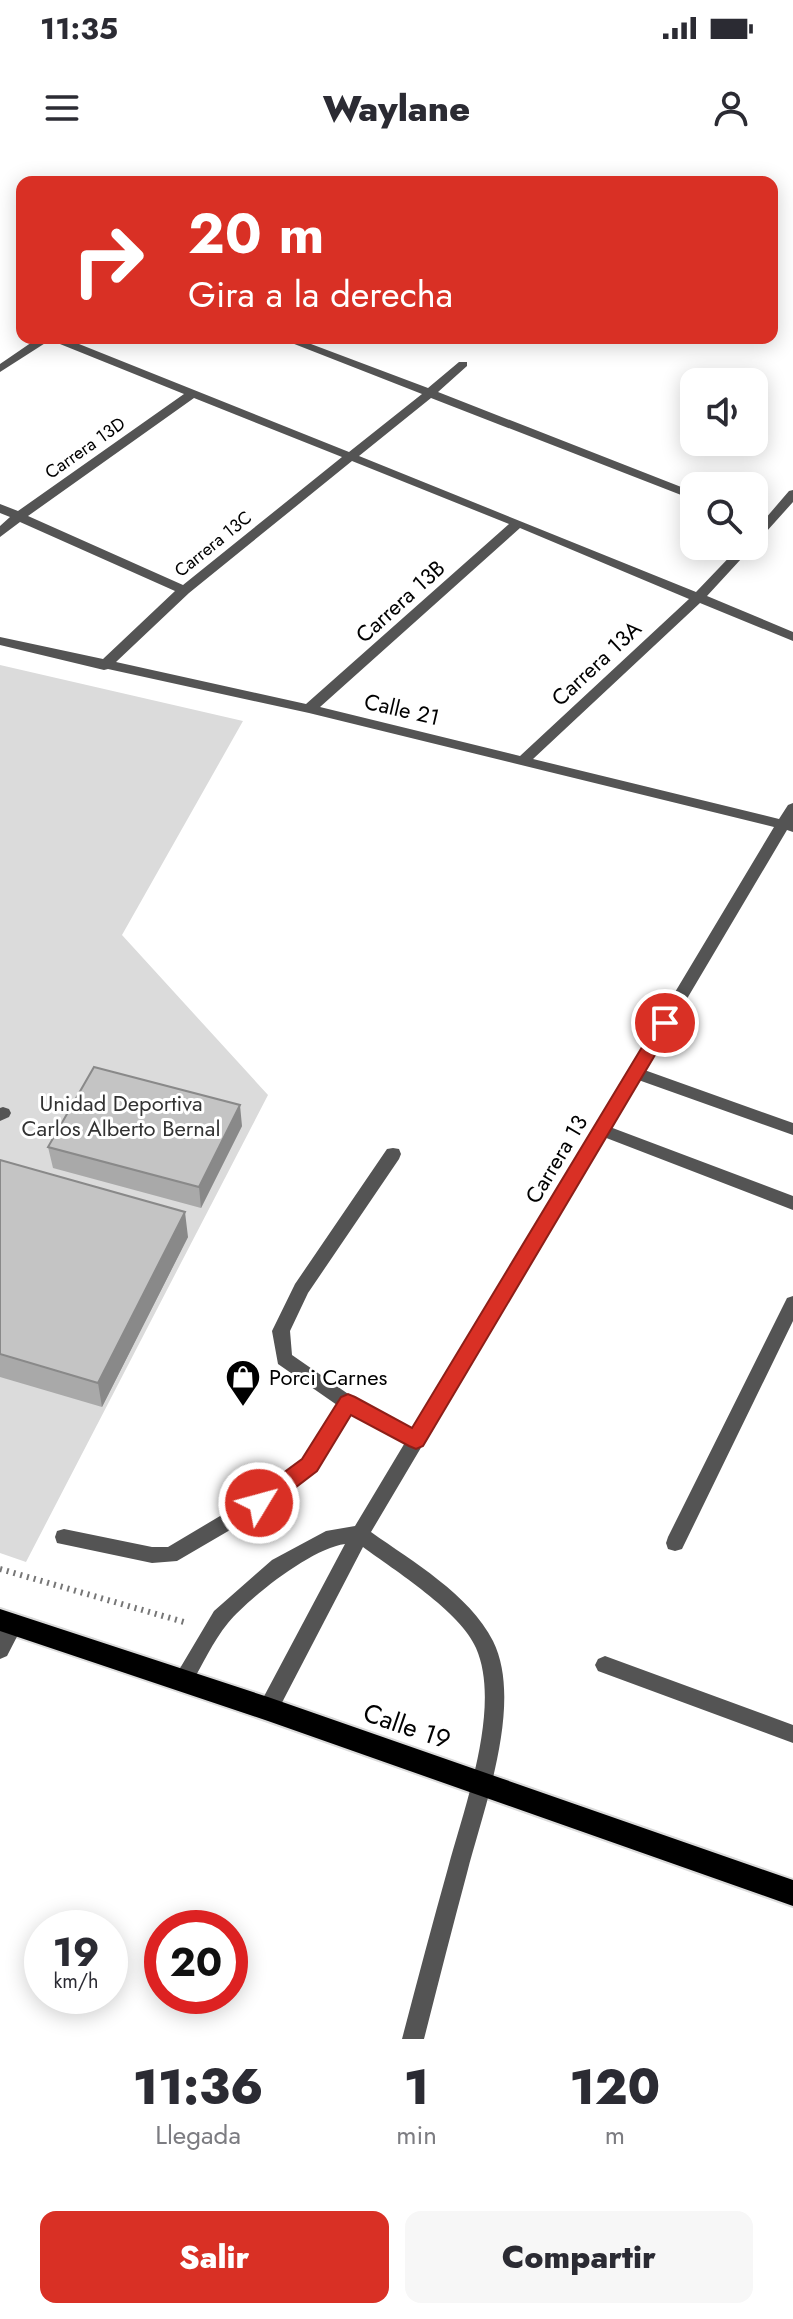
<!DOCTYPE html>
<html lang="es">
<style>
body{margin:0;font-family:Jost,sans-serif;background:#f7f7f7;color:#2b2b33;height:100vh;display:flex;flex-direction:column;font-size:30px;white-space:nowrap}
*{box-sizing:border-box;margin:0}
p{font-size:26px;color:#7c7c81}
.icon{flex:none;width:44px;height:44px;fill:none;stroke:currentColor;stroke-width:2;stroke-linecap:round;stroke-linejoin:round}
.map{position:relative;height:1879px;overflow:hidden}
.panel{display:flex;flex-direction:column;background:#fff;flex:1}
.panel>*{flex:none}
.hud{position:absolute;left:16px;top:16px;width:762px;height:168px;border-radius:16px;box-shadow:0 4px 20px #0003;background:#d93025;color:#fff;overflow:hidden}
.tools{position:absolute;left:680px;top:208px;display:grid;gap:16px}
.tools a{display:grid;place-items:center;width:88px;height:88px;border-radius:16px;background:#fff;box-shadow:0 4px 20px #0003;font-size:40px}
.speed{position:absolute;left:24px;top:1750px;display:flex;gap:16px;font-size:40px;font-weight:700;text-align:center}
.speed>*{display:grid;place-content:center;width:104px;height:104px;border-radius:50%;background:#fff;box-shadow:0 4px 20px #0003;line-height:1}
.speed small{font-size:20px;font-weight:400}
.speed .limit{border:12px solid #d22;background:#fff;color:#111}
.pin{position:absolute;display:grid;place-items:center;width:68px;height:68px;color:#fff;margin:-34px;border:4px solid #fff;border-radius:50%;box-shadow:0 2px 8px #0007}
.me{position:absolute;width:88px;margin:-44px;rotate:53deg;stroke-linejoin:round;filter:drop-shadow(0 0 6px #0008)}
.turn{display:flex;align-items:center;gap:28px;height:168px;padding:0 40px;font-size:36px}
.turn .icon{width:104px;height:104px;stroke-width:2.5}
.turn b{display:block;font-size:56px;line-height:68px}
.eta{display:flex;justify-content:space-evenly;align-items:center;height:136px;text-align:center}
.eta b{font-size:48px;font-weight:800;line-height:56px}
.button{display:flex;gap:16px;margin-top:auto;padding:16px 40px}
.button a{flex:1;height:92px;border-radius:16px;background:#d93025;color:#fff;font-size:32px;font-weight:800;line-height:92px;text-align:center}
.button a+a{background:#f7f7f7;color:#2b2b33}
.status{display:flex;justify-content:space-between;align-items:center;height:56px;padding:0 40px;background:#fff;direction:ltr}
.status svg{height:22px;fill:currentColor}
header{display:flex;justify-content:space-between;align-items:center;height:104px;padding:0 40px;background:#fff;font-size:36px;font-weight:800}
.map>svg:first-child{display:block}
.green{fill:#dbdbdb}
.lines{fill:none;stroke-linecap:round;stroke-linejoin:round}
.primary-casing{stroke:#dbdbdb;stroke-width:4}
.path{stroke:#767676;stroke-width:6;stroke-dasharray:2 5;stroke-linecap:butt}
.lane{fill:#545454;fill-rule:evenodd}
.street{fill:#545454;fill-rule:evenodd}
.primary{fill:#000;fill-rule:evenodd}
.wall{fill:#a9a9a9}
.shaded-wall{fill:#898989}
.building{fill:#c4c4c4;stroke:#898989;stroke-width:2}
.route{fill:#d93025;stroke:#8d1f18;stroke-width:2}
.labels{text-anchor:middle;stroke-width:6;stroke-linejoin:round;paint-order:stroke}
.far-street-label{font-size:18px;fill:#000;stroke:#fff}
.street-label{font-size:22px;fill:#000;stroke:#fff}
.park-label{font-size:22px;fill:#323232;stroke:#fff}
.poi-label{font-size:22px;fill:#000;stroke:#fff;text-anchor:start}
.near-street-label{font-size:26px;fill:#000;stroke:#fff}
</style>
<div class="status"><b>11:35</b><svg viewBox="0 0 49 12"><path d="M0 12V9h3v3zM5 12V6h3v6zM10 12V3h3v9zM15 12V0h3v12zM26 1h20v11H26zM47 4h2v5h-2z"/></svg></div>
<header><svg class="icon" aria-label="menu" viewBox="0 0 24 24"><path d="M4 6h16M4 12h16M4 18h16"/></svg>Waylane<svg class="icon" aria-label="person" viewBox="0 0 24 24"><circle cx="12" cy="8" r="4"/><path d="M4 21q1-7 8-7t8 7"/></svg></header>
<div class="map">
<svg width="793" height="1879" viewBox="0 0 793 1879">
<rect width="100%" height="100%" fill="#fff"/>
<!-- green -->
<path class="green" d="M0 505 243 561 122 775 268 935 26 1402 0 1393Z"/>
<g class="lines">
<defs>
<path id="primary" d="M0 1449 268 1537 793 1720V1746L268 1561 0 1471Z"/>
</defs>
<!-- primary casing -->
<use href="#primary" class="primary-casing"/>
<!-- path -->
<path class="path" d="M0 1409 184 1462"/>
<!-- lane -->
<path class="lane" d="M636 907 793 963V975L630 917 628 913 630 909Z
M3 947 9 949 11 953 9 957 0 961V948Z
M602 964 793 1036V1050L596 974 594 970 596 966Z
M393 988 399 989 401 994 399 999 308 1133 290 1171 292 1195 354 1238 422 1274 425 1280 422 1286 416 1288 410 1286 351 1254 315 1311 266 1349 177 1401 152 1403 57 1383 55 1377 57 1371 64 1369 152 1387H168L252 1337 303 1299 337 1245 278 1204 272 1171 295 1124 387 989Z
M793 1136V1161L682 1389 675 1391 668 1389 666 1383 668 1377 787 1138Z
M605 1496 793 1565V1583L598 1511 595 1505 598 1499Z"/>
<!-- street -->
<path class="street" d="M38 178H64L349 292 422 234 279 178H295L428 228 459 202H467V206L438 232 694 332V340L431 238 359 296 696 432 740 386H753L707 436 793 472V481L700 443 533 599 779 659 788 645 793 643V672L787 670 371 1372C413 1402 469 1434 493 1481 524 1543 483 1650 467 1713 452 1769 438 1824 424 1879H402C417 1822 432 1765 448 1708 464 1648 502 1547 476 1488 461 1452 394 1410 363 1387L275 1556 268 1558 261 1556 258 1549 261 1542 345 1384C312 1388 250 1437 228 1463 213 1481 202 1506 190 1526L183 1529 176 1526 173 1520 214 1451 272 1400 326 1371 355 1366 774 667 309 553 108 509 104 510 0 485V477L103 499 175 431 20 362 0 377V366L10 357 0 353V344L18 351 184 234 50 180 0 212V204ZM194 238 342 297 183 425 28 356ZM352 301 509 364 306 544 116 502 189 433ZM520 368 689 439 520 596 320 547Z
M793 330V342L758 381 754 382V371L759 365 754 363V355L765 359 789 331Z
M14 1454 21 1457 24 1463 7 1496 0 1499V1471L7 1457Z"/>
<!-- primary -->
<use href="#primary" class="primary"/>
</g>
<!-- wall -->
<path class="wall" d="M242 966 201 1048 53 1008 48 987Z
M0 1000 188 1077 102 1247 0 1217Z"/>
<!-- shaded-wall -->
<path class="shaded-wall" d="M240 945 242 966 201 1048 199 1027Z
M185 1052 188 1077 102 1247 98 1223Z"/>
<!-- building -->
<path class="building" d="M94 907 240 945 199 1027 48 987Z
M0 1000 185 1052 98 1223 0 1194Z"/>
<!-- route -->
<path class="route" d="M665 857 674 863 671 868 423 1286 416 1289 409 1286 351 1255 317 1311 266 1350 259 1352 252 1350 249 1343 252 1336 302 1299 341 1237 348 1234 355 1237 412 1268 659 859Z"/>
<!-- icons -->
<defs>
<symbol id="shop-pin" viewBox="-11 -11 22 30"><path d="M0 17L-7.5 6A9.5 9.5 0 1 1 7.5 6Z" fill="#000" stroke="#fff"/><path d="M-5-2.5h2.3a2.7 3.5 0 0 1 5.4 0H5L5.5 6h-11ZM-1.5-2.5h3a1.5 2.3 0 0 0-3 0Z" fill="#fff"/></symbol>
</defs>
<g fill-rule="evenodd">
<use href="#shop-pin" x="223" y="1197" width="40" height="54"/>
</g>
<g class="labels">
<!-- far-street labels -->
<g class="far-street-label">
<text transform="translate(85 288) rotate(-35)" y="6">Carrera 13D</text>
<text transform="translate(213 384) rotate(-39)" y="6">Carrera 13C</text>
</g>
<!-- street labels -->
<g class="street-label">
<text transform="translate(400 441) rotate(-42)" y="8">Carrera 13B</text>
<text transform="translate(596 503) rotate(-43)" y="8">Carrera 13A</text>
<text transform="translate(402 549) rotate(13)" y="8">Calle 21</text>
<text transform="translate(556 999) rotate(-59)" y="8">Carrera 13</text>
</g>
<!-- park labels -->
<g class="park-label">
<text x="121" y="951">Unidad Deportiva<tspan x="121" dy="25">Carlos Alberto Bernal</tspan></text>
</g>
<!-- poi labels -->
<g class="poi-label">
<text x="269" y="1225">Porci Carnes</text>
</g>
<!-- near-street labels -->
<g class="near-street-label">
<text transform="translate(407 1566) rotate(19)" y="9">Calle 19</text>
</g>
</g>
</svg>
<div class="tools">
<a><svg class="icon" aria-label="sound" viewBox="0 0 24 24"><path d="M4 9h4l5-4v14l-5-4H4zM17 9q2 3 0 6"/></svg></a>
<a><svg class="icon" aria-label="search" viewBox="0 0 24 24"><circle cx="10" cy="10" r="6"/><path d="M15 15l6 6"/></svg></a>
</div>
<div class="speed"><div>19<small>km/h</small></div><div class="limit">20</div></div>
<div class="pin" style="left:665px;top:863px;background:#d93025"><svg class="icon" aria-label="arrive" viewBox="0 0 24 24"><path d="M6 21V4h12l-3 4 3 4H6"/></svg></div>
<svg class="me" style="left:259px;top:1343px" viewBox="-20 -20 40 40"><circle r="17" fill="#d93025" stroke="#fff" stroke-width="3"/><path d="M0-11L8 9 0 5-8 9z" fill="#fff"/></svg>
<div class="hud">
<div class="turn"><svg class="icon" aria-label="right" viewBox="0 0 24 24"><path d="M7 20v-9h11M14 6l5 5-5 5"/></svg><div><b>20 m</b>Gira a la derecha</div></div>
</div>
</div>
<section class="panel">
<div class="eta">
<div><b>11:36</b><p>Llegada</p></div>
<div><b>1</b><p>min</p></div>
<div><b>120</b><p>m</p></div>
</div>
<div class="button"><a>Salir</a><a>Compartir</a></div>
</section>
